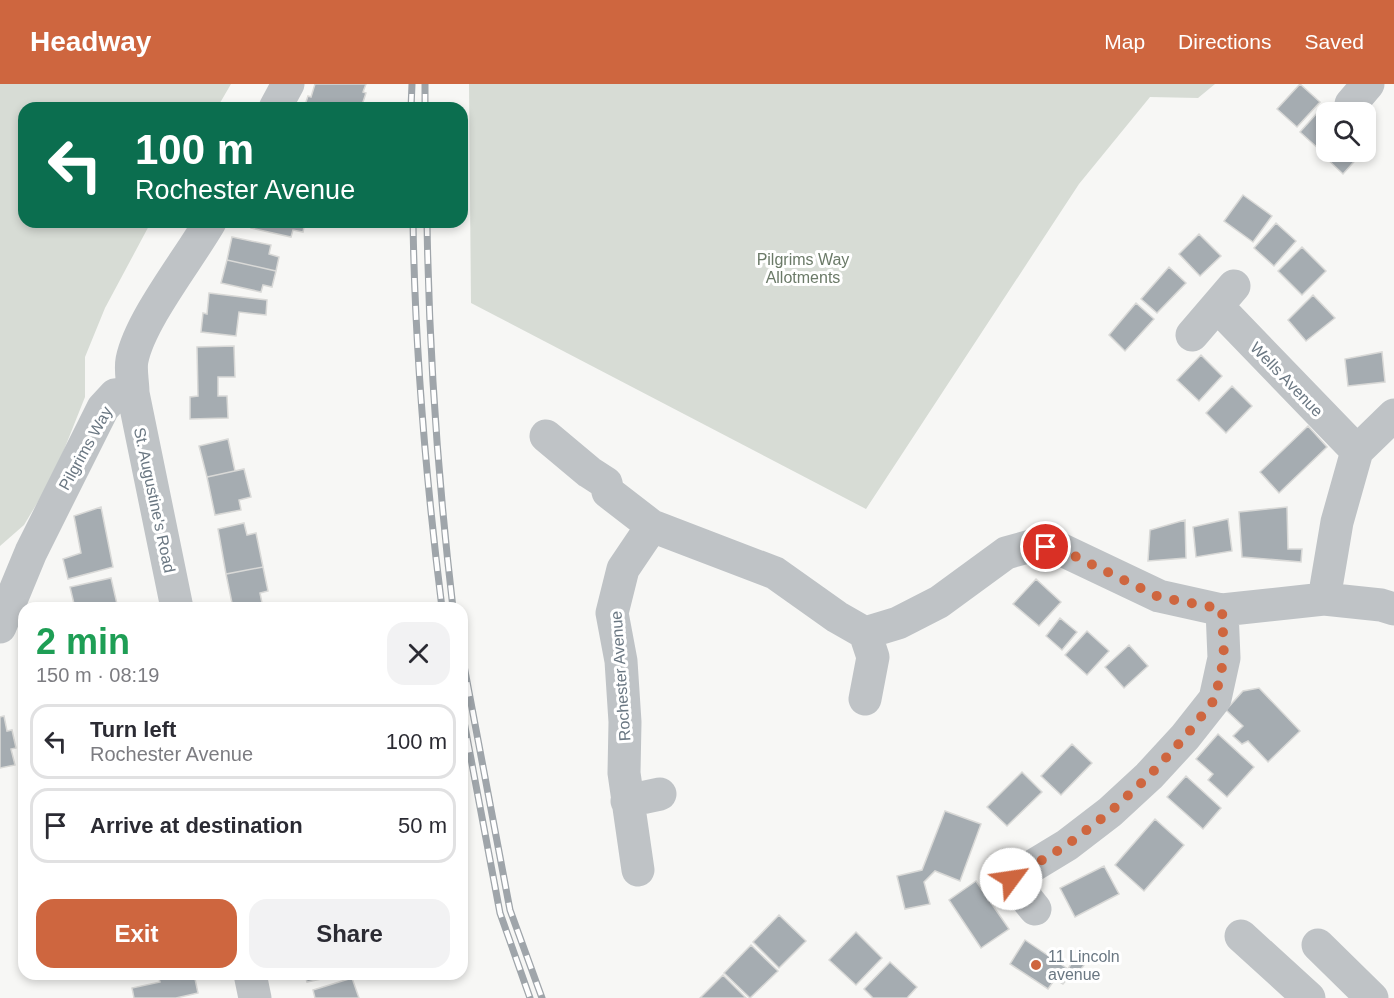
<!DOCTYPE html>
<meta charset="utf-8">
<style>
body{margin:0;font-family:Helvetica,sans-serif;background:#f2f2f3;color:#2b2b33;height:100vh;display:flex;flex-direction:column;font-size:22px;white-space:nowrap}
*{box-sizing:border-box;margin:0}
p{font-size:20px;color:#7c7c81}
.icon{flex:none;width:33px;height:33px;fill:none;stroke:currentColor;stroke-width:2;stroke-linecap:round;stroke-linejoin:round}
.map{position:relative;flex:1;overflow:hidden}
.details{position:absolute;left:18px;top:518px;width:450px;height:378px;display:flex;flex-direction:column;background:#fff;border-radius:18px;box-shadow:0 3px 9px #0003}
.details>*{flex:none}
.hud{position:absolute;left:18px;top:18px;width:450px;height:126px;border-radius:18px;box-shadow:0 3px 9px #0003;background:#0b6e4f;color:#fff;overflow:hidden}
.buttons{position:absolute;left:1316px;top:18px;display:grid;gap:12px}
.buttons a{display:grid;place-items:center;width:60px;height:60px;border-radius:12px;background:#fff;box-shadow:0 3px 9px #0003;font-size:30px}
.pin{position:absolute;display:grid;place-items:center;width:51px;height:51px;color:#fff;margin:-26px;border:3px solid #fff;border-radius:50%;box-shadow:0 2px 6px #0007}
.me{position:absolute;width:66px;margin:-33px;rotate:59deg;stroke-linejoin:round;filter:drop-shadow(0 0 4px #0008)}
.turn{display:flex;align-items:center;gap:21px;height:126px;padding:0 18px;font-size:27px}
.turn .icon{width:78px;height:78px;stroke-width:2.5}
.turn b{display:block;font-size:42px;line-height:51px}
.round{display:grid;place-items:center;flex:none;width:63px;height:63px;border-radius:18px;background:#f2f2f3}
.summary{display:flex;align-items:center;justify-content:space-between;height:102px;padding:0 18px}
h1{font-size:36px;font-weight:700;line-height:45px;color:#1e9e55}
.button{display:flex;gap:12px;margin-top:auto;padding:12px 18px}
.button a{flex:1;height:69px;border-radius:18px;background:#ce663f;color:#fff;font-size:24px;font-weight:700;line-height:69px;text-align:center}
.button a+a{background:#f2f2f3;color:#2b2b33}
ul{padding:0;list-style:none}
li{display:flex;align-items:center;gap:18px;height:75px;margin:0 12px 9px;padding:0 6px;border:3px solid #e1e1e2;border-radius:18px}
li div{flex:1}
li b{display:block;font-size:22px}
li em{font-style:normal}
header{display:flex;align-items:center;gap:36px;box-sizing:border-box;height:84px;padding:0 30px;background:#ce663f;color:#fff}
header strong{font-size:28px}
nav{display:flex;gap:33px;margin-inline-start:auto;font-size:21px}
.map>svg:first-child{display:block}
.green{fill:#d7dcd5}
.building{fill:#a5acb1;stroke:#d9d9d7;stroke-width:1.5}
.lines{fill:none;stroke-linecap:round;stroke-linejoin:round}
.minor{stroke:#bfc3c6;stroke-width:33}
.rail-casing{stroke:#9fa5aa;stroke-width:7}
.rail{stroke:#fff;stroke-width:4.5;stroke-dasharray:14;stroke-linecap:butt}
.route{stroke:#ce663f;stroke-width:10;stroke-dasharray:0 18}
.poi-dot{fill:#ce663f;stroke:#fff;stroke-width:2}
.labels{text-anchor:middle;stroke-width:6;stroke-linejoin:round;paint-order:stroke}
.park-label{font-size:16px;fill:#6b7a68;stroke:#fff}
.street-label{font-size:16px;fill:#6a7782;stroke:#fff}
.poi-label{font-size:16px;fill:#6a7782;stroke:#fff;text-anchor:start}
</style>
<header>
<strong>Headway</strong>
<nav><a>Map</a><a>Directions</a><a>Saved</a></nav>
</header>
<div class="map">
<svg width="1394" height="914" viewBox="0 0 1394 914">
<rect width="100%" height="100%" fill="#f7f7f5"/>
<!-- green -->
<path class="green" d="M0 0H231L217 24H24V138H151L105 224 85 273V313L54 391 24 441 0 462Z
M469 0H1215L1198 14 1150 13 1079 100 866 425 471 219Z"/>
<!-- building -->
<path class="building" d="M315 0H366L363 8 366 9 361 24H304L308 12 311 13Z
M1300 0 1320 18 1297 43 1277 25Z
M1318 28 1326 36V61L1321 67 1300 48Z
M1326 67 1356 68 1360 71 1343 90 1323 71Z
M1243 111 1272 132 1253 158 1224 137Z
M253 138H305L303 148 293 146 291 153 251 144Z
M1276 139 1296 157 1274 182 1254 164Z
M1199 150 1221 172 1200 192 1179 170Z
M232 153 271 161 269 170 279 173 276 187 227 176Z
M1302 163 1326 187 1302 211 1278 187Z
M227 176 276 187 272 203 263 201 261 208 221 199Z
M1169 183 1186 199 1157 229 1141 215Z
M209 209 267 216 266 231 239 228 236 252 201 248 203 229 207 230Z
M1313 211 1335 234 1306 257 1288 236Z
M1136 219 1154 235 1125 267 1109 251Z
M234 262 235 293H218V312H227L228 334 190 335V313L198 312 197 263Z
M1382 268 1385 298 1348 302 1345 275Z
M1201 271 1222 292 1199 317 1177 296Z
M1232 302 1252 322 1226 349 1206 329Z
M1308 342 1327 363 1279 409 1260 388Z
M228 355 235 387 207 393 199 362Z
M244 385 251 413 239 416 241 426 215 431 207 393Z
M101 423 113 483 68 495 63 475 81 469 74 432Z
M1287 423 1288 465H1302L1301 478 1242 473 1239 428Z
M1228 435 1232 467 1196 473 1193 443Z
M1185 436 1186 474 1148 477 1150 446Z
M244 439 247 451 256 449 263 483 226 490 218 445Z
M263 483 268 507 260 509 263 524H233L226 490Z
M111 494 117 520 103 524H75L70 503Z
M1036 495 1061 518 1039 542 1013 520Z
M1060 534 1077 548 1062 566 1046 552Z
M1087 547 1109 567 1087 591 1065 571Z
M1129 561 1148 582 1124 604 1105 583Z
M1259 604 1300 647 1268 678 1248 657 1242 660 1233 652 1243 642 1226 626 1243 607Z
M4 632 7 647 12 646 16 664 11 665 15 681 0 684V633Z
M1218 650 1254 683 1227 713 1208 696 1213 690 1196 675Z
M1072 660 1092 679 1061 711 1041 692Z
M1022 688 1042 708 1007 742 987 723Z
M1186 692 1221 724 1203 745 1167 713Z
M945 727 981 740 960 797 935 787 924 798 930 820 905 825 897 792 922 786Z
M1155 735 1184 761 1144 807 1115 781Z
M1104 782 1119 810 1075 833 1060 804Z
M976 797 1009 845 981 864 949 816Z
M779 831 806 857 779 884 753 858Z
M856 848 882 874 856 901 829 876Z
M1025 856 1068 885 1074 875 1084 881 1074 895H1067L1063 900 1055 895 1048 905 1010 880Z
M751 861 778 887 750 914 724 889Z
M890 878 917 903 907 914H873L864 905Z
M168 890H194L198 909 176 914H134L132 904 160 898 158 892Z
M305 890H344L307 898Z
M723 891 746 914H700Z
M352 894 359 914H315L313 906Z"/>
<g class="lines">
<!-- minor -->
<path class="minor" d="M1351 20 1368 0
M275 24 288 0
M1217 222 1357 367
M1192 251 1234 202
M546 352 589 388 606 399 608 408 652 442
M1324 515 1337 438 1357 367 1394 331
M177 524 133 309C133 298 130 286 132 276 140 236 188 176 210 138
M0 543 31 468 103 324 115 311 133 309
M865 549 873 573 865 615
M627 717 660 710
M638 786 624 689 625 638 621 577 612 529 623 485 652 442 775 489 837 533 865 549 898 539 939 518 1006 469 1031 462 1060 465 1159 512 1222 526 1324 515 1381 521 1394 525
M1035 825 1011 795 1067 761 1110 728 1149 692 1185 653 1215 615 1224 574 1222 526
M1241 852 1309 914
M1318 861 1372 914
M250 890 255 914"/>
<defs>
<path id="rail" d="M411 24 412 0
M425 24V0
M413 138C415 267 426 396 442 524
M427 138C429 266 438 396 453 524
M462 571 510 826 542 914
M462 627 500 829 530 914"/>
</defs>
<!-- rail casing -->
<use href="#rail" class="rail-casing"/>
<!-- rail -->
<use href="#rail" class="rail"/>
</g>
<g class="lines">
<!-- route -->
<path class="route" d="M1011 795 1067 761 1110 728 1149 692 1185 653 1215 615 1224 574 1222 525 1159 513 1060 465 1046 463"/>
</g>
<!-- markers -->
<circle class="poi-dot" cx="1036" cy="881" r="6"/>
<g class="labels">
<!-- park labels -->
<g class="park-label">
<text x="803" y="181">Pilgrims Way<tspan x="803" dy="18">Allotments</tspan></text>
</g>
<!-- street labels -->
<g class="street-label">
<text transform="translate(1287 295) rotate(46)" y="6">Wells Avenue</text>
<text transform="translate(85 364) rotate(-61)" y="6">Pilgrims Way</text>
<text transform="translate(155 416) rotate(78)" y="6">St. Augustine's Road</text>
<text transform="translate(620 592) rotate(-94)" y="6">Rochester Avenue</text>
</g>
<!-- poi labels -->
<g class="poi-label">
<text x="1048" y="878">11 Lincoln<tspan x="1048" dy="18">avenue</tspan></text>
</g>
</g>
</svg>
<div class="buttons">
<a><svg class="icon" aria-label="search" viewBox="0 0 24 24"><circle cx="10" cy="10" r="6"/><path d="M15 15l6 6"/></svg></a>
</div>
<div class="pin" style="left:1046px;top:463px;background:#d93025"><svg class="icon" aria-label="arrive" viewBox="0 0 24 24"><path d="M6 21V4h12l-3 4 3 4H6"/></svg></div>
<svg class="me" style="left:1011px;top:795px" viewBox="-20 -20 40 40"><circle r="19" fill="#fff"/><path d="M0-13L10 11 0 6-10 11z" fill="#ce663f"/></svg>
<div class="hud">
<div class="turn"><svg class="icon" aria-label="left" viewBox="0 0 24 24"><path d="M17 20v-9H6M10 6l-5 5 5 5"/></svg><div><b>100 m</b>Rochester Avenue</div></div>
</div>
<section class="details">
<div class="summary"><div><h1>2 min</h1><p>150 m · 08:19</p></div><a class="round"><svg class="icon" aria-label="close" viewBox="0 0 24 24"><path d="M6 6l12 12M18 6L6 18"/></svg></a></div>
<ul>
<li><svg class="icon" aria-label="left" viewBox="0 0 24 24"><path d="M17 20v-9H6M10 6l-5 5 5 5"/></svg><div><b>Turn left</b><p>Rochester Avenue</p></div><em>100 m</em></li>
<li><svg class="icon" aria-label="arrive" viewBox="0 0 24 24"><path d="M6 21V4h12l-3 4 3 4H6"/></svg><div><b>Arrive at destination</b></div><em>50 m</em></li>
</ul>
<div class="button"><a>Exit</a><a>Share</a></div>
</section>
</div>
